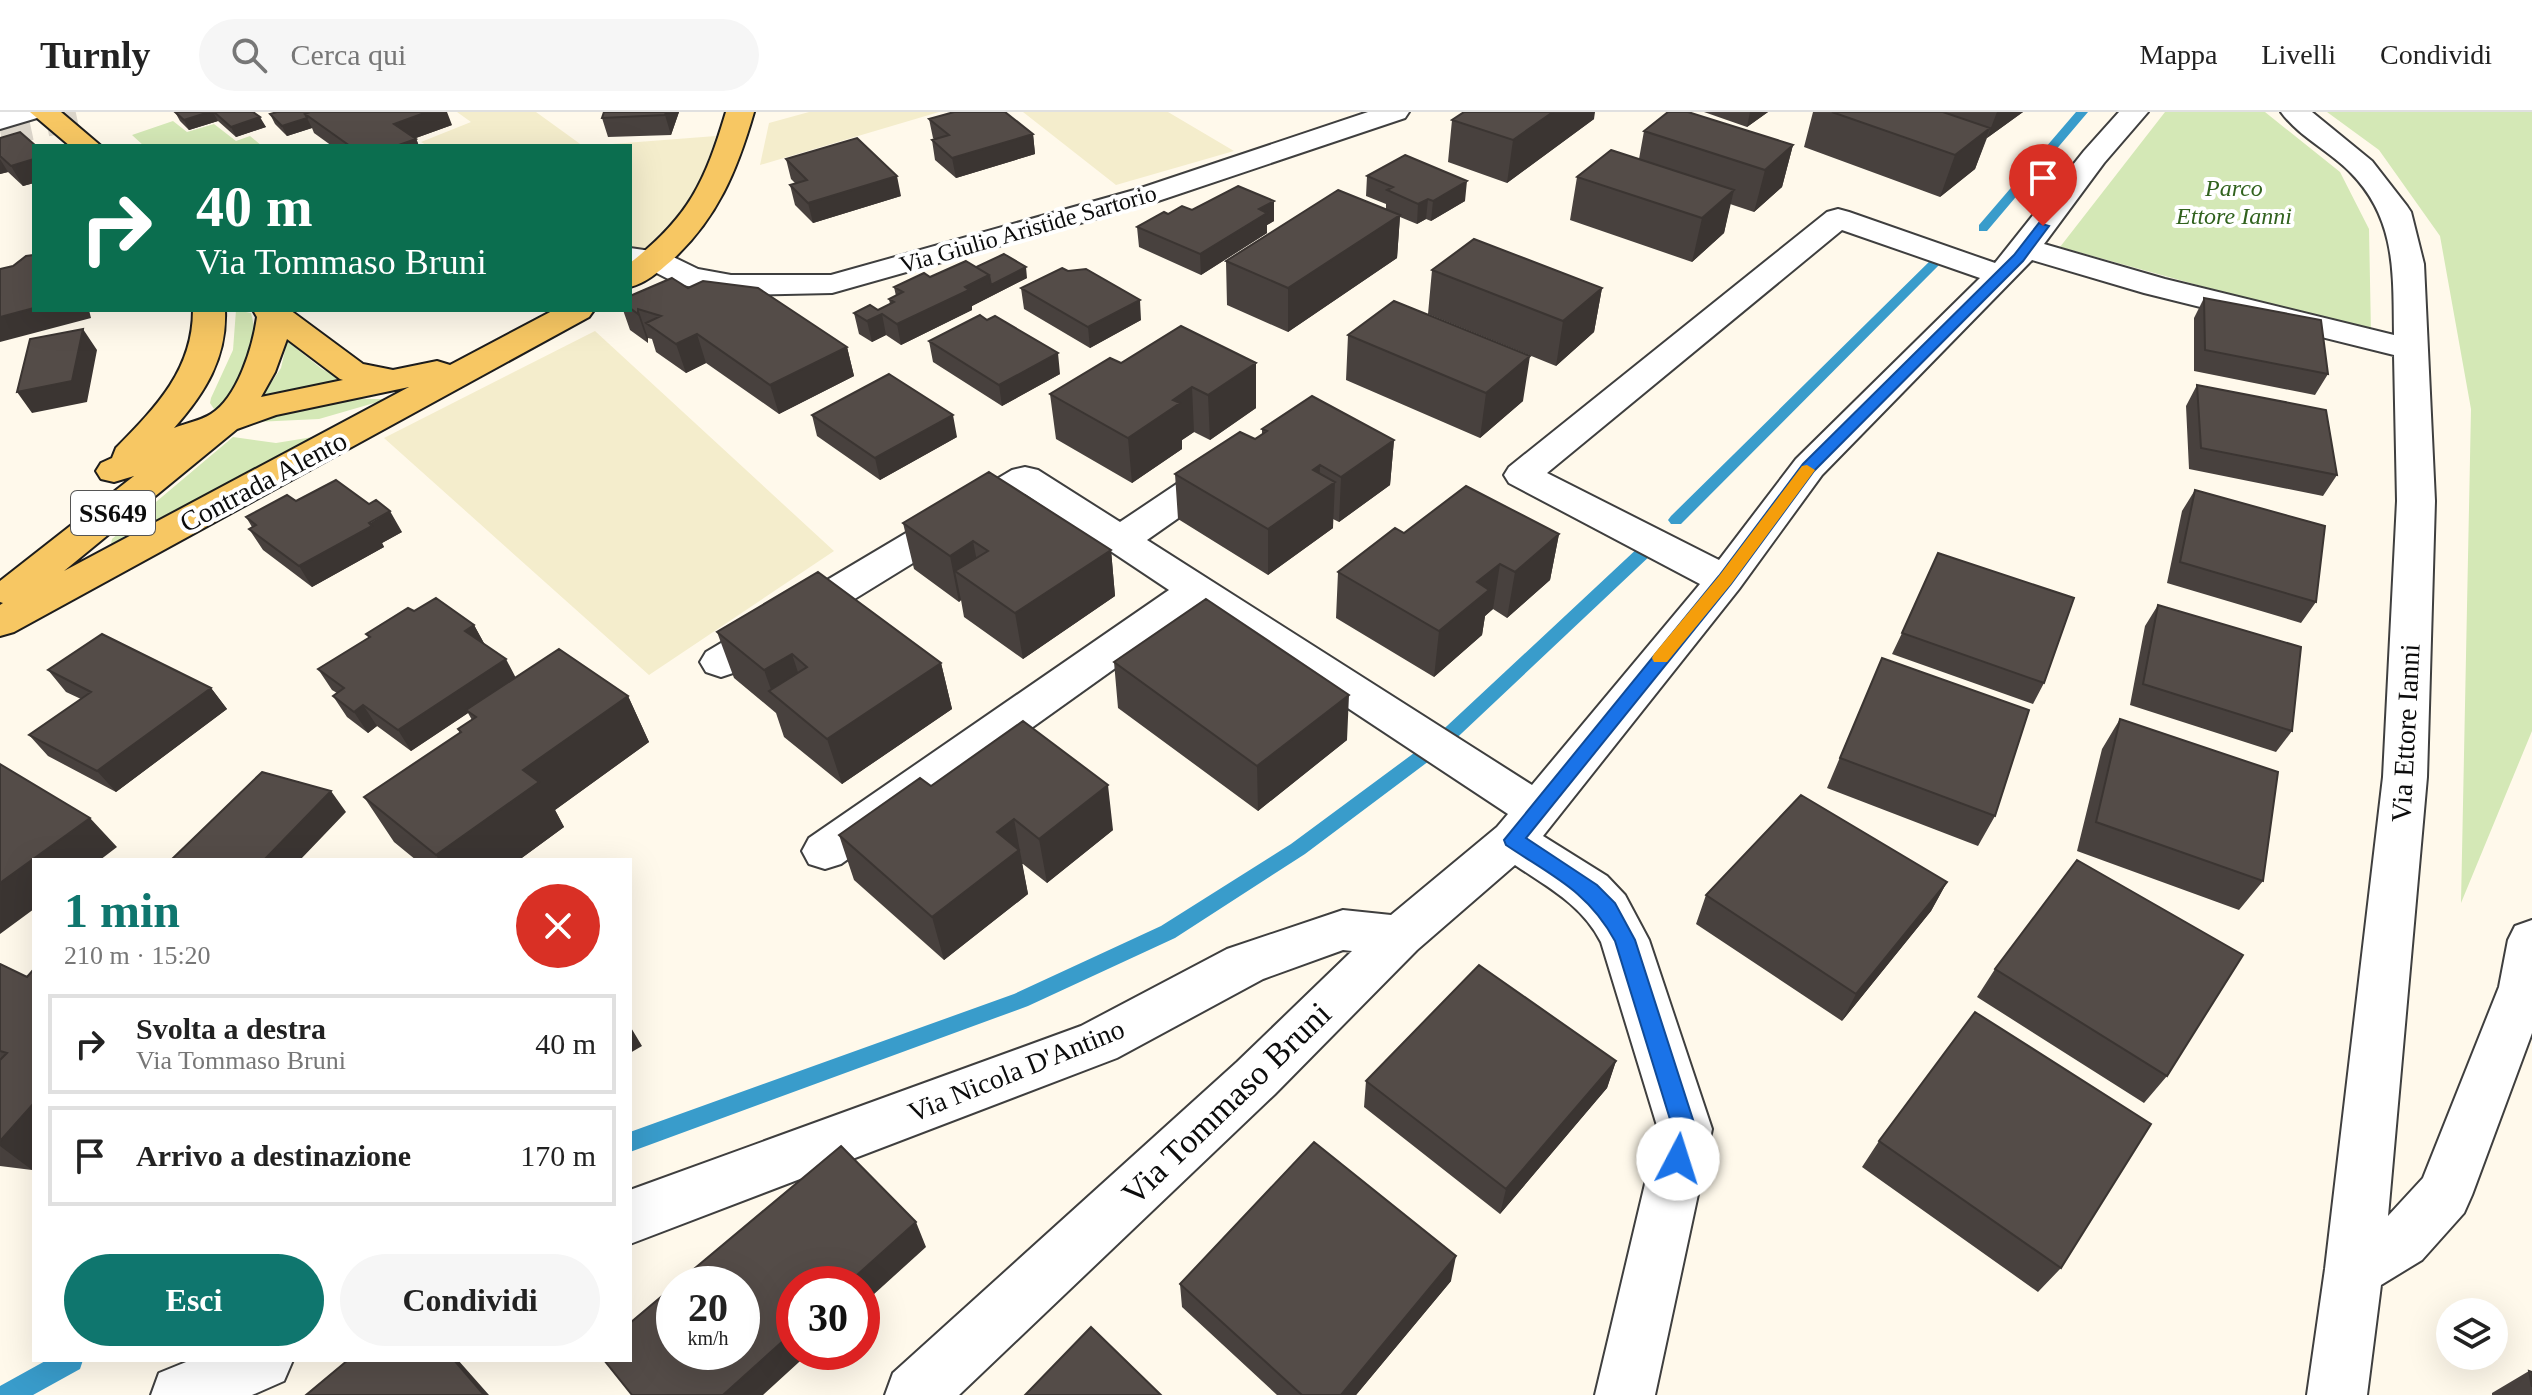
<!DOCTYPE html>
<html lang="it">
<meta charset="utf-8">
<style>
body{margin:0;font-family:Georgia,serif;background:#f6f6f6;color:#222;height:100vh;display:flex;flex-direction:column;font-size:30px;white-space:nowrap}
*{box-sizing:border-box;margin:0}
p{font-size:26px;color:#767676}
.icon{flex:none;width:44px;height:44px;fill:none;stroke:currentColor;stroke-width:2;stroke-linecap:round;stroke-linejoin:round}
.map{position:relative;flex:1;overflow:hidden}
.details{position:absolute;left:32px;top:746px;width:600px;height:504px;display:flex;flex-direction:column;background:#fff;border-radius:0px;box-shadow:0 8px 32px #0002}
.details>*{flex:none}
.top-card{position:absolute;left:32px;top:32px;width:600px;height:168px;border-radius:0px;box-shadow:0 8px 32px #0002;background:#0b6e4f;color:#fff;overflow:hidden}
.fabs{position:absolute;left:2436px;top:1186px;display:grid;gap:16px}
.fabs a{display:grid;place-items:center;width:72px;height:72px;border-radius:50%;background:#fff;box-shadow:0 8px 32px #0002;font-size:40px}
.speed{position:absolute;left:656px;top:1154px;display:flex;gap:16px;font-size:40px;font-weight:700;text-align:center}
.speed>*{display:grid;place-content:center;width:104px;height:104px;border-radius:50%;background:#fff;box-shadow:0 8px 32px #0002;line-height:1}
.speed small{font-size:20px;font-weight:400}
.speed .limit{border:12px solid #d22;background:#fff;color:#111}
.pin{position:absolute;display:grid;place-items:center;width:68px;height:68px;color:#fff;margin:-82px -34px;border-radius:50% 50% 50% 0;rotate:-45deg;box-shadow:0 0 8px #0007}
.pin .icon{rotate:45deg}
.me{position:absolute;width:88px;margin:-44px;rotate:5deg;stroke-linejoin:round;filter:drop-shadow(0 0 6px #0008)}
.turn{display:flex;align-items:center;gap:28px;height:168px;padding:0 32px;font-size:36px}
.turn .icon{width:104px;height:104px;stroke-width:2.5}
.turn b{display:block;font-size:56px;line-height:68px}
.round{display:grid;place-items:center;flex:none;width:84px;height:84px;border-radius:42px;background:#f6f6f6}
.head{display:flex;align-items:center;justify-content:space-between;height:136px;padding:0 32px}
h1{font-size:48px;font-weight:800;line-height:60px;color:#0f766e}
.action{display:flex;gap:16px;margin-top:auto;padding:16px 32px}
.action a{flex:1;height:92px;border-radius:48px;background:#0f766e;color:#fff;font-size:32px;font-weight:800;line-height:92px;text-align:center}
.action a+a{background:#f6f6f6;color:#222}
ul{padding:0;list-style:none}
li{display:flex;align-items:center;gap:24px;height:100px;margin:0 16px 12px;padding:0 16px;border:4px solid #e0e0e0;border-radius:0px}
li div{flex:1}
li b{display:block;font-size:30px}
li em{font-style:normal}
header{display:flex;align-items:center;gap:48px;box-sizing:border-box;height:112px;padding:0 40px;background:#fff;border-bottom:2px solid #e0e0e0}
header strong{font-size:38px}
nav{display:flex;gap:44px;margin-inline-start:auto;font-size:28px}
.search{width:560px;height:72px;background:#f6f6f6;display:flex;align-items:center;gap:20px;box-sizing:border-box;padding:0 28px;border-radius:44px;color:#767676;font-size:30px}
.map>svg:first-child{display:block}
.farmland{fill:#f4edcc}
.green{fill:#d4e8b6}
.lines{fill:none;stroke-linecap:round;stroke-linejoin:round}
.stream{fill:#399ccb;fill-rule:evenodd}
.highway-tunnel{stroke:#dbd5ca;stroke-width:31;stroke-dasharray:31 16;stroke-linecap:butt}
.minor-casing{stroke:#3f3f3f;stroke-width:4}
.major-casing{stroke:#1d1d1d;stroke-width:4}
.minor{fill:#fff;fill-rule:evenodd}
.major{fill:#f7c763;fill-rule:evenodd}
.wall{fill:#48413e}
.shaded-wall{fill:#3b3532}
.building{fill:#544c48;stroke:#3b3532;stroke-width:2}
.route{fill:#1a73e8;stroke:#114b97;stroke-width:2}
.slow{fill:#f59e0b}
.labels{text-anchor:middle;stroke-width:8;stroke-linejoin:round;paint-order:stroke}
.far-park-label{font-size:24px;font-style:italic;fill:#31621e;stroke:#fff}
.far-street-label{font-size:24px;fill:#0c0c0c;stroke:#fff}
.shield{fill:#fff;stroke:#555;stroke-width:2}
.shield-label{font-size:26px;font-weight:bold;fill:#0c0c0c}
.street-label{font-size:28px;fill:#0c0c0c;stroke:#fff}
.near-street-label{font-size:34px;fill:#0c0c0c;stroke:#fff}
</style>
<header>
<strong>Turnly</strong>
<div class="search"><svg class="icon" aria-label="search" viewBox="0 0 24 24"><circle cx="10" cy="10" r="6"/><path d="M15 15l6 6"/></svg>Cerca qui</div>
<nav><a>Mappa</a><a>Livelli</a><a>Condividi</a></nav>
</header>
<div class="map">
<svg width="2532" height="1283" viewBox="0 0 2532 1283">
<rect width="100%" height="100%" fill="#fff9eb"/>
<!-- farmland -->
<path class="farmland" d="M457 0H536L583 34H428L421 30 471 10Z
M809 0H939L760 53 769 11Z
M1023 0H1168L1234 39 1116 73Z
M716 24 700 73 688 93 640 142 630 141V34H586Z
M595 219 834 439 649 563 384 326Z"/>
<!-- green -->
<path class="green" d="M2165 0H2265L2340 60 2369 117 2371 221 2060 135Z
M2327 0H2532V619L2461 791 2471 297 2440 124 2379 38Z
M173 9 187 20 214 12 236 29 250 24 262 34H144L132 23Z
M236 198 251 201C262 237 241 265 223 295L214 297 210 291 211 286 233 238Z
M287 229 322 257 346 269 261 286 281 256Z
M340 287H388L319 307 255 310 258 305Z
M344 320 115 434 111 432 112 427 233 325 276 331Z"/>
<g class="lines">
<!-- stream -->
<path class="stream" d="M2076 0H2088L1987 119H1979V113Z
M1935 144 1945 147 1681 412H1671L1668 408 1671 404Z
M1647 432 1655 437 1653 441 1445 637 1305 742 1175 826 1028 894 630 1040V1020L1014 882 1161 814 1291 732 1433 627 1641 433Z
M47 1248H83L80 1257 33 1283H0V1274Z"/>
<!-- highway-tunnel -->
<path class="highway-tunnel" d="M0 19 89 0"/>
<defs>
<path id="minor" d="M0 0H41L37 6 0 17Z
M1368 0H1409L1405 6 1158 89 832 181 731 183 678 172 647 156 630 154V136L665 141 698 157 731 163H831L1138 77Z
M2119 0H2148L2104 51 2044 132 2165 167 2394 223C2393 162 2397 108 2351 61 2330 39 2299 25 2281 0H2312L2372 49 2407 94 2411 100 2424 152 2435 389 2427 665 2388 1104 2423 1066 2499 875 2508 828 2515 814 2532 808V921L2472 1083 2464 1101 2422 1148 2381 1173 2367 1283H2307L2325 1157 2383 665 2397 389 2394 243 2144 181 2032 148 1822 363 1739 477 1543 724 1607 764 1625 783 1649 828 1712 1017 1655 1283H1595L1658 1017 1601 830C1582 793 1549 776 1515 753L1417 838 1275 982 959 1283H885L893 1261 1237 950 1352 839 1343 838 1263 867 1117 946 630 1132V1078L1081 914 1227 837 1343 798 1391 803 1497 715 1508 702 1198 497 841 752 825 757 809 752 802 739 809 726 1169 478 1025 382 736 560 721 565 706 560 700 550 706 540 1012 358 1025 355 1038 358 1120 410 1211 349 1224 346 1237 349 1242 357 1237 365 1147 428 1532 673 1700 472 1509 371 1504 363 1509 355 1827 100 1838 97 1849 100 1995 151 2084 39ZM1842 118 1980 166 1796 347 1719 448 1547 361Z
M191 1248H293L284 1269 252 1283H151L159 1261Z"/>
<path id="major" d="M30 0H61L101 34H70Z
M726 0H754C737 59 717 107 671 149 658 160 646 171 630 175V151C689 105 705 70 726 0Z
M193 198H225C227 246 205 281 174 316 186 311 200 309 211 302 238 285 253 234 257 205L253 198H290L363 252 393 258 437 249 450 253 554 198H594L589 205 14 520 0 524V493L3 491 0 490V469L134 364 114 370 101 367 96 359 101 351 112 346 116 336C156 295 193 258 193 198ZM287 227 340 267 343 268 261 285 275 260ZM409 275 64 459 237 317 276 303Z"/>
</defs>
<!-- minor casing -->
<use href="#minor" class="minor-casing"/>
<!-- major casing -->
<use href="#major" class="major-casing"/>
<!-- minor -->
<use href="#minor" class="minor"/>
<!-- major -->
<use href="#major" class="major"/>
</g>
<!-- wall -->
<path class="wall" d="M175 0H253L266 15 236 25 218 9 189 18 180 9Z
M277 0 452 13 416 26 419 34H332L314 21 312 16 287 24 275 12 270 2Z
M604 0H679L671 23 608 25 602 6Z
M1704 0H1768L1747 15Z
M1813 0H2023L1987 26 1975 57 1940 85 1804 35Z
M929 7 1033 22 1035 42 956 66 935 48 932 28 934 27 933 26Z
M1594 7 1507 71 1448 50 1452 8Z
M1644 19 1793 33 1782 75 1754 100 1730 92 1724 121 1692 150 1570 108 1577 65 1639 47Z
M0 26 34 34V71L23 74 8 60 0 62Z
M786 47 901 84 813 111 795 93 790 73 795 71 791 67Z
M1367 64 1465 89 1431 109 1426 107 1417 112 1400 105 1397 146 1288 220 1227 193 1226 149 1386 97V92L1366 84Z
M1192 98 1274 109 1267 113V121L1201 163 1139 135 1137 115 1168 102Z
M976 155 1027 166 972 194V198L901 233 886 223 872 230 859 222 854 201 878 198 890 192 889 187 896 184 894 175 930 165Z
M1432 158 1602 176 1594 220 1556 254 1428 202Z
M688 176 847 235 854 264 779 302 706 251 686 261 656 240 652 227 648 226V231L630 218 623 198H630V184Z
M1021 176 1141 208 1090 236 1024 197Z
M2204 186 2328 262 2315 283 2194 259V206Z
M1348 223 1523 289 1480 326 1346 268Z
M929 229 1060 262 1002 294 933 250Z
M1121 251 1256 296 1210 328 1194 320 1182 328V337L1132 371 1056 327 1050 282Z
M2197 273 2337 363 2323 384 2189 357 2186 294Z
M812 303 957 325 880 368 817 324Z
M1262 317 1394 328 1390 373 1339 410 1333 407V416L1268 463 1178 407 1175 362 1255 327 1262 322Z
M2195 378 2316 490 2301 511 2167 471 2182 399Z
M296 389 402 420 382 431 384 435 312 475 263 438 249 417 252 415 246 405Z
M903 411 1111 438 1115 484 1023 547 964 505 961 488 959 490 914 457Z
M1404 421 1559 422 1550 468 1507 506 1493 497 1485 504 1482 523 1434 565 1336 506 1338 460Z
M2158 493 2292 619 2276 640 2130 593 2145 514Z
M414 499 474 513 485 533 516 566 628 584 649 630 555 698 564 715 519 748H416L394 730 364 685 460 621 458 617 472 608 468 601 411 639 377 614 368 621 347 605 333 584 337 581 332 578 318 557 369 526 366 522Z
M717 520 941 551 952 597 842 672 784 625 776 601 734 566Z
M1902 521 2044 571 2033 592 1892 542Z
M1882 546 1995 704 1978 734 1827 676Z
M1114 550 1347 628 1258 699 1118 596Z
M48 558 211 576 227 597 116 680 48 644 29 623 81 587 66 580Z
M2120 607 2263 769 2239 798 2077 739 2102 637Z
M931 674 1113 718 1047 771 1023 752H1022L1028 782 944 848 854 768 839 723Z
M1947 770 1931 799 1842 909 1696 812 1706 783Z
M0 852 32 1058 0 1054Z
M1995 857 2167 964 2144 991 1977 885Z
M1616 949 1607 976 1500 1102 1364 995 1366 969Z
M1879 1029 2061 1156 2038 1180 1862 1055Z
M1451 1169 1356 1283H1277L1182 1195 1180 1172Z
M2529 1259 2532 1260V1283H2492V1281Z"/>
<!-- shaded-wall -->
<path class="shaded-wall" d="M209 0H213L218 9 189 18 184 8Z
M427 0H447L452 13 402 31 394 12Z
M666 0H679L671 23 665 3Z
M1553 0H1595L1594 7 1507 71 1513 28Z
M1750 0H1768L1747 15Z
M1997 0H2023L1987 26Z
M260 5 266 15 236 25 231 15Z
M307 6 312 16 287 24 282 14Z
M1990 16 1975 57 1940 85 1955 43Z
M1033 22 1035 42 956 66 952 46Z
M416 27 419 34H396Z
M1793 33 1782 75 1754 100 1765 58Z
M0 47 8 60 0 62Z
M34 47V71L23 74 11 54Z
M897 64 901 84 813 111 808 91Z
M1467 69 1465 89 1431 109 1433 89Z
M1734 78 1724 121 1692 150 1702 106Z
M1428 87 1426 107 1417 112 1418 92Z
M1274 89V109L1267 113V121L1201 163 1200 142 1259 97Z
M1400 103 1397 146 1288 220V176Z
M1026 155 1027 166 972 194V198L901 233 897 212 965 175 989 163Z
M1602 176 1594 220 1556 254 1563 209Z
M1140 188 1141 208 1090 236 1088 215Z
M34 196V198H89L91 206 0 230V205Z
M638 197 648 226V231L638 202Z
M882 202 886 223 872 230 867 209Z
M83 217 97 238 87 290 32 301 17 280Z
M697 222 706 251 686 261 676 232Z
M847 235 854 264 779 302 770 273Z
M1058 241 1060 262 1002 294 999 273Z
M1530 244 1523 289 1480 326 1486 281Z
M1256 251V296L1210 328 1208 283Z
M1192 275 1194 320 1182 328V337L1132 371 1128 326 1173 288Z
M953 303 957 325 880 368 875 346Z
M1394 328 1390 373 1339 410 1341 365Z
M1320 353 1319 381 1335 370 1333 416 1268 463V417L1313 358Z
M390 399 402 420 382 431 384 435 312 475 299 454Z
M1559 422 1550 468 1507 506 1515 460Z
M973 429 982 475 955 459 961 488 959 490 950 444Z
M1111 438 1115 484 1023 547 1015 501Z
M1500 452 1493 497 1485 504 1482 523 1434 565 1439 519 1477 470Z
M474 513 486 535 465 519Z
M792 542 807 588 773 583 764 558Z
M506 547 517 568 466 598 468 601 411 639 398 618Z
M941 551 952 597 842 672 827 627Z
M211 576 227 597 116 680 97 659Z
M1349 583 1347 628 1258 699 1257 654Z
M628 584 649 630 555 698 564 715 519 748H439L436 743 523 658Z
M363 593 377 614 368 621 354 600Z
M1108 673 1113 718 1047 771 1039 727Z
M331 679 346 700 300 748H264Z
M90 706 117 735 100 748H34V797L0 822V771Z
M1014 707 1028 782 944 848 932 805 997 720Z
M1947 770 1931 799 1842 909 1856 882Z
M630 914 642 934 630 941Z
M1616 949 1607 976 1500 1102 1506 1077Z
M34 991V1055L32 1058 0 1034V1029Z
M916 1110 926 1135 862 1193V1172H847Z
M1456 1144 1451 1169 1356 1283H1341Z
M794 1219V1240H810L763 1283H723Z
M454 1248H458L489 1283H484Z"/>
<!-- building -->
<path class="building" d="M175 0H209L184 8Z
M214 0H253L260 5 231 15Z
M277 0H310L305 2 307 6 282 14 270 2Z
M310 0H427L394 12 416 27 396 34H350L305 2Z
M604 0H666L665 3 602 6Z
M954 0H1005L1033 22 952 46 932 28 949 23 929 7Z
M1464 0H1553L1513 28 1452 8Z
M1668 0H1688L1793 33 1765 58 1644 19Z
M1832 0H1943L1990 16 1955 43Z
M20 20 36 34H34V47L11 54 0 44V26Z
M857 26 897 64 808 91 790 73 807 68 786 47Z
M1611 38 1734 78 1702 106 1577 65Z
M1405 43 1467 69 1433 89 1428 87 1418 92 1387 78 1393 75 1367 64Z
M1238 74 1274 89 1259 97 1267 101 1200 142 1137 115 1164 100 1168 102 1182 94 1192 98Z
M1338 78 1400 103 1288 176 1226 149Z
M1474 127 1602 176 1563 209 1432 158Z
M1004 142 1026 155 991 173 989 163 976 155Z
M34 143V196L0 205V157L13 154 26 144Z
M966 149 989 163 965 175 969 178 897 212 882 202 867 209 854 201 870 193 878 198 894 190 889 187 903 180 894 175 924 161 930 165Z
M1062 156 1068 159 1086 157 1140 188 1088 215 1021 176Z
M672 166 688 176 703 169 758 176 847 235 770 273 697 222 676 232 646 211 661 204 638 197V202L630 196V184Z
M2204 186 2321 208 2328 262 2205 238Z
M1394 189 1530 244 1486 281 1348 223Z
M980 203 987 208 995 204 1058 241 999 273 929 229Z
M1181 214 1256 251 1208 283 1192 275 1173 288 1180 291 1128 326 1050 282 1110 246 1121 251Z
M83 217 72 269 17 280 30 227Z
M889 262 953 303 875 346 812 303Z
M2197 273 2326 298 2337 363 2201 336Z
M1312 284 1394 328 1341 365 1320 353 1313 358 1335 370 1268 417 1175 362 1240 320 1255 327 1267 319 1262 317Z
M989 360 1111 438 1015 501 955 459 988 439 973 429 950 444 903 411Z
M336 368 369 392 376 388 390 399 369 411 372 414 299 454 249 417 256 413 246 405 287 383 296 389Z
M1466 374 1559 422 1515 460 1500 452 1477 470 1489 478 1439 519 1338 460 1395 416 1404 421Z
M2195 378 2325 414 2316 490 2180 450Z
M1938 441 2074 486 2044 571 1902 521Z
M818 460 941 551 827 627 769 579 807 555 792 542 764 558 717 520Z
M436 486 474 513 465 519 506 547 398 618 363 593 354 600 333 584 344 576 318 557 370 525 366 522 408 496 414 499Z
M1206 487 1349 583 1257 654 1114 550Z
M2158 493 2301 535 2292 619 2143 572Z
M102 522 211 576 97 659 29 623 91 580 48 558Z
M559 537 628 584 523 658 539 670 436 743 364 685 461 620 458 617 476 605 466 598Z
M1882 546 2029 598 1995 704 1840 646Z
M2120 607 2278 660 2263 769 2096 710Z
M1023 609 1108 673 1039 727 1014 707 997 720 1019 738 932 805 839 723 920 666 931 674Z
M0 652 90 706 0 771Z
M262 660 331 679 264 748H171Z
M1801 683 1947 770 1856 882 1706 783Z
M2077 748 2243 843 2167 964 1995 857Z
M0 852 27 865 34 857V991L0 1029V948L7 941 0 939Z
M1479 853 1616 949 1506 1077 1366 969Z
M1975 900 2151 1012 2061 1156 1879 1029Z
M1314 1030 1456 1144 1341 1283H1302L1180 1172Z
M841 1034 916 1110 847 1172H794V1219L723 1283H632L604 1248H630V1211L674 1174V1240H742V1172H676Z
M1091 1215 1161 1283H1025Z
M348 1248H454L484 1283H306Z
M2529 1259 2532 1260V1275Z"/>
<!-- route -->
<path class="route" d="M2039 111 2049 114 2023 149 1814 359 1731 472 1526 726 1597 773 1615 791 1635 828 1696 1017 1686 1054 1678 1057 1670 1054 1667 1047 1673 1017 1615 829C1588 779 1552 764 1506 733L1504 728 1719 464 1803 352 2014 143Z"/>
<!-- slow -->
<path class="slow" d="M1807 353 1815 358 1731 472 1667 550H1654L1652 546 1654 542 1719 464 1802 354Z"/>
<g class="labels">
<!-- far-park labels -->
<g class="far-park-label">
<text x="2234" y="84">Parco<tspan x="2234" dy="28">Ettore Ianni</tspan></text>
</g>
<!-- far-street labels -->
<g class="far-street-label">
<text transform="translate(1028 117) rotate(-16)" y="8">Via Giulio Aristide Sartorio</text>
</g>
<!-- shield labels -->
<rect class="shield" x="71" y="379" width="84" height="44" rx="6"/>
<g class="shield-label">
<text x="113" y="410">SS649</text>
</g>
<!-- street labels -->
<g class="street-label">
<text transform="translate(263 369) rotate(-28)" y="10">Contrada Alento</text>
<text transform="translate(2405 621) rotate(-87)" y="10">Via Ettore Ianni</text>
<text transform="translate(1016 958) rotate(-22)" y="10">Via Nicola D'Antino</text>
</g>
<!-- near-street labels -->
<g class="near-street-label">
<text transform="translate(1226 991) rotate(-44)" y="12">Via Tommaso Bruni</text>
</g>
</g>
</svg>
<div class="fabs">
<a><svg class="icon" aria-label="layers" viewBox="0 0 24 24"><path d="M12 4l9 5-9 5-9-5zM3 14l9 5 9-5"/></svg></a>
</div>
<div class="speed"><div>20<small>km/h</small></div><div class="limit">30</div></div>
<div class="pin" style="left:2043px;top:114px;background:#d93025"><svg class="icon" aria-label="arrive" viewBox="0 0 24 24"><path d="M6 21V4h12l-3 4 3 4H6"/></svg></div>
<svg class="me" style="left:1678px;top:1047px" viewBox="-20 -20 40 40"><circle r="19" fill="#fff"/><path d="M0-13L10 11 0 6-10 11z" fill="#1a73e8"/></svg>
<div class="top-card">
<div class="turn"><svg class="icon" aria-label="right" viewBox="0 0 24 24"><path d="M7 20v-9h11M14 6l5 5-5 5"/></svg><div><b>40 m</b>Via Tommaso Bruni</div></div>
</div>
<section class="details">
<div class="head"><div><h1>1 min</h1><p>210 m · 15:20</p></div><a class="round" style="background:#d93025;color:#fff"><svg class="icon" aria-label="close" viewBox="0 0 24 24"><path d="M6 6l12 12M18 6L6 18"/></svg></a></div>
<ul>
<li><svg class="icon" aria-label="right" viewBox="0 0 24 24"><path d="M7 20v-9h11M14 6l5 5-5 5"/></svg><div><b>Svolta a destra</b><p>Via Tommaso Bruni</p></div><em>40 m</em></li>
<li><svg class="icon" aria-label="arrive" viewBox="0 0 24 24"><path d="M6 21V4h12l-3 4 3 4H6"/></svg><div><b>Arrivo a destinazione</b></div><em>170 m</em></li>
</ul>
<div class="action"><a>Esci</a><a>Condividi</a></div>
</section>
</div>
